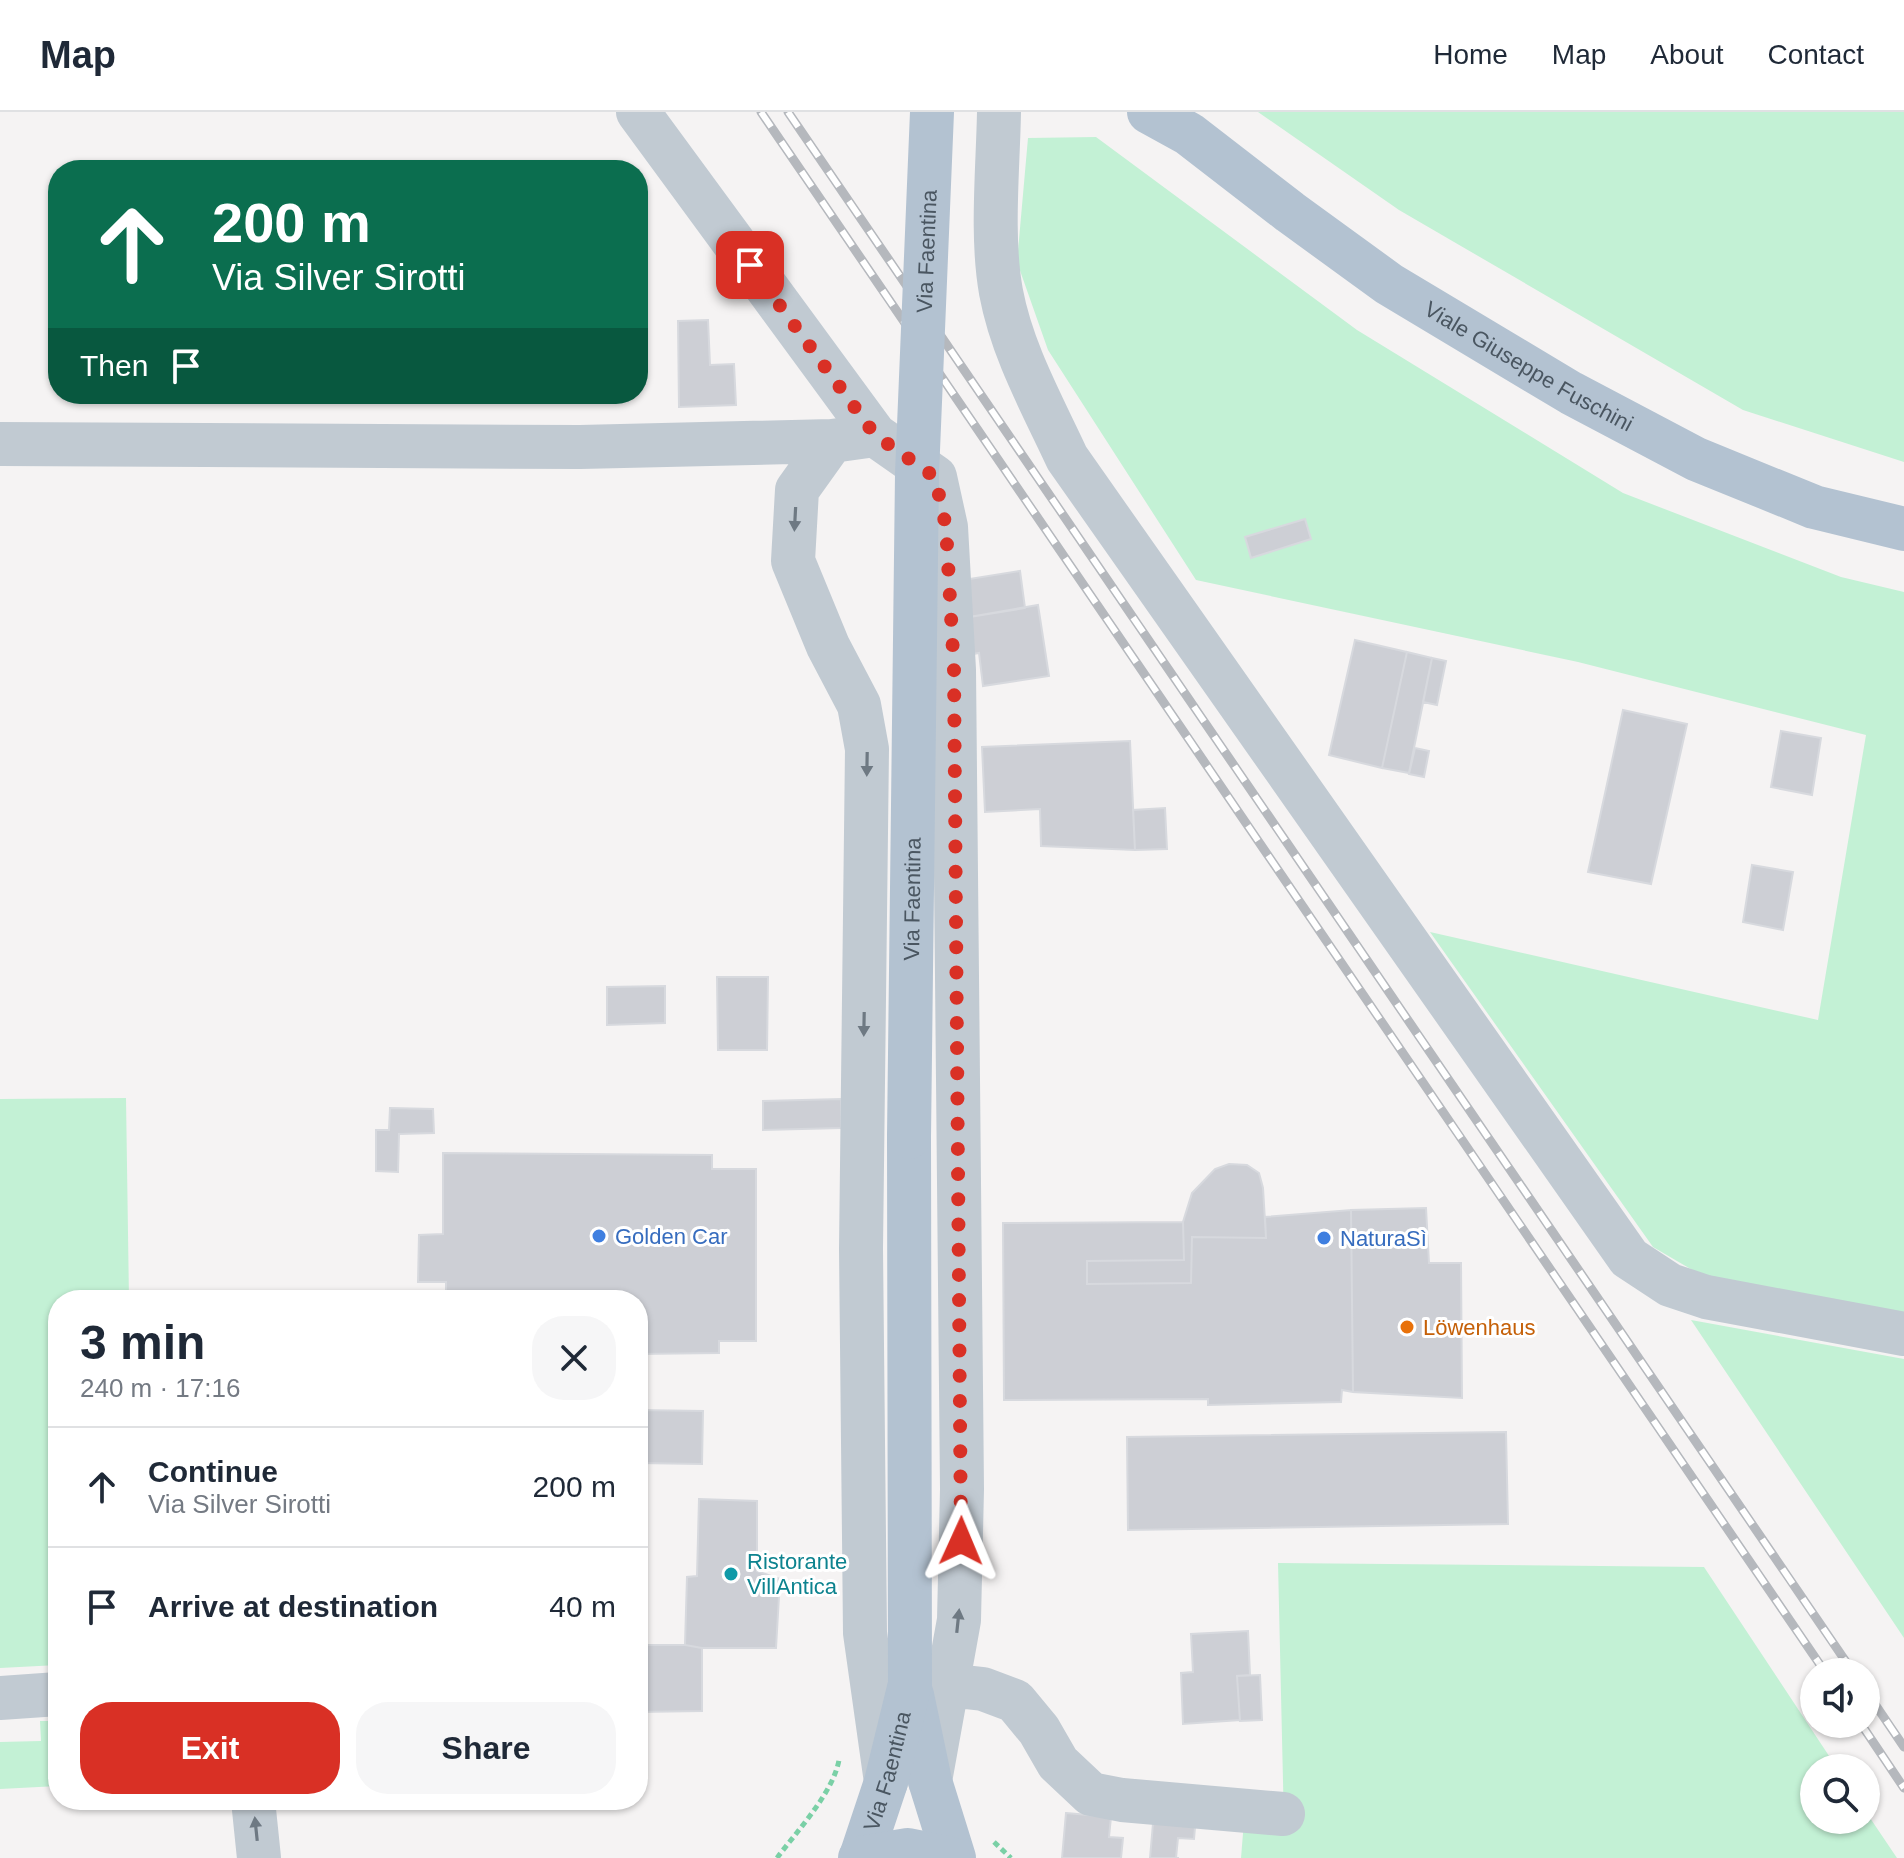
<!DOCTYPE html>
<meta charset="utf-8">
<style>
body{margin:0;font-family:Helvetica,sans-serif;background:#f6f6f7;color:#1f2937;height:100vh;display:flex;flex-direction:column;font-size:30px;white-space:nowrap}
*{box-sizing:border-box;margin:0}
p{font-size:26px;color:#747a83}
.icon{flex:none;width:44px;height:44px;fill:none;stroke:currentColor;stroke-width:2;stroke-linecap:round;stroke-linejoin:round}
.map{position:relative;flex:1;overflow:hidden}
.panel{position:absolute;left:48px;top:1178px;width:600px;height:520px;display:flex;flex-direction:column;background:#fff;border-radius:32px;box-shadow:0 2px 6px #0004}
.panel>*{flex:none}
.banner{position:absolute;left:48px;top:48px;width:600px;height:244px;border-radius:32px;box-shadow:0 2px 6px #0004;background:#0b6e4f;color:#fff;overflow:hidden}
.fabs{position:absolute;left:1800px;top:1546px;display:grid;gap:16px}
.fabs a{display:grid;place-items:center;width:80px;height:80px;border-radius:50%;background:#fff;box-shadow:0 2px 6px #0004;font-size:40px}
.pin{position:absolute;display:grid;place-items:center;width:68px;height:68px;color:#fff;margin:-34px;border-radius:16px;box-shadow:0 4px 12px #0006}
.me{position:absolute;width:88px;margin:-44px;rotate:1deg;stroke-linejoin:round;filter:drop-shadow(0 0 6px #0008)}
.turn{display:flex;align-items:center;gap:28px;height:168px;padding:0 32px;font-size:36px}
.turn .icon{width:104px;height:104px;stroke-width:2.5}
.turn b{display:block;font-size:56px;line-height:68px}
.then{display:flex;align-items:center;height:76px;padding:0 32px;background:#0003;gap:16px;font-size:30px}
.round{display:grid;place-items:center;flex:none;width:84px;height:84px;border-radius:32px;background:#f6f6f7}
.head{display:flex;align-items:center;justify-content:space-between;height:136px;padding:0 32px}
h1{font-size:48px;font-weight:700;line-height:60px}
.button{display:flex;gap:16px;margin-top:auto;padding:16px 32px}
.button a{flex:1;height:92px;border-radius:32px;background:#d93025;color:#fff;font-size:32px;font-weight:700;line-height:92px;text-align:center}
.button a+a{background:#f6f6f7;color:#1f2937}
ul{padding:0;list-style:none}
li{display:flex;align-items:center;gap:24px;height:120px;padding:0 32px;border-top:2px solid #e0e1e3}
li div{flex:1}
li b{display:block;font-size:30px}
li em{font-style:normal}
header{display:flex;align-items:center;gap:48px;box-sizing:border-box;height:112px;padding:0 40px;background:#fff;border-bottom:2px solid #e0e1e3}
header strong{font-size:38px}
nav{display:flex;gap:44px;margin-inline-start:auto;font-size:28px}
.map>svg:first-child{display:block}
.green{fill:#c3f1d5}
.building{fill:#cdcfd5;stroke:#d7d9de;stroke-width:2}
.lines{fill:none;stroke-linecap:round;stroke-linejoin:round}
.path{stroke:#7ad0a6;stroke-width:5;stroke-dasharray:6 4;stroke-linecap:butt}
.minor{stroke:#c1cad2;stroke-width:44}
.major{stroke:#b3c2d1;stroke-width:44}
.rail-casing{stroke:#b5b8bd;stroke-width:9}
.rail{stroke:#fff;stroke-width:6;stroke-dasharray:18;stroke-linecap:butt}
.major-bridge{stroke:#b3c2d1;stroke-width:44}
.oneway{fill:#6e7983}
.route{stroke:#d93025;stroke-width:14;stroke-dasharray:0 25.2}
.shop-dot{fill:#3f7fe0;stroke:#fff;stroke-width:3}
.food-dot{fill:#e8710a;stroke:#fff;stroke-width:3}
.culture-dot{fill:#0f9aa8;stroke:#fff;stroke-width:3}
.labels{text-anchor:middle;stroke-width:6;stroke-linejoin:round;paint-order:stroke}
.street-label{font-size:22px;fill:#4a5661;stroke:#fff}
.shop-label{font-size:22px;fill:#366cbe;stroke:#fff;text-anchor:start}
.food-label{font-size:22px;fill:#c56008;stroke:#fff;text-anchor:start}
.culture-label{font-size:22px;fill:#0d838f;stroke:#fff;text-anchor:start}
</style>
<header>
<strong>Map</strong>
<nav><a>Home</a><a>Map</a><a>About</a><a>Contact</a></nav>
</header>
<div class="map">
<svg width="1904" height="1746" viewBox="0 0 1904 1746">
<rect width="100%" height="100%" fill="#f5f3f3"/>
<!-- green -->
<path class="green" d="M1258 0H1904V350L1743 298 1399 98Z
M1096 25 1357 218 1623 381 1841 465 1904 480V1203L1701 1163 1653 1135 1430 820 1818 908 1866 623 1578 550 1196 468 1048 238 1017 150 1028 26Z
M126 986 129 1188H58V1553L0 1556V987Z
M1691 1208 1904 1247V1526Z
M1278 1451 1704 1455 1837 1656H1814V1708H1866V1700L1897 1746H1241L1244 1709 1284 1713Z
M40 1609H58V1674L0 1677V1630L41 1629Z"/>
<!-- building -->
<path class="building" d="M708 208 710 253 734 252 736 293 679 295 678 209Z
M532 282H597L598 290 531 291Z
M1305 407 1311 427 1251 446 1245 425Z
M1020 459 1025 496 969 505 963 468Z
M1038 493 1049 564 983 574 979 541 973 542 969 505Z
M1355 528 1407 540 1382 656 1329 643Z
M1407 540 1432 546 1409 661 1382 656Z
M1432 546 1446 549 1437 593 1423 590Z
M1623 598 1687 612 1651 772 1588 760Z
M1781 619 1821 626 1812 683 1771 675Z
M1130 629 1135 738 1041 734 1040 697 985 700 982 635Z
M1415 636 1429 639 1424 665 1409 662Z
M1165 696 1167 737 1135 738 1133 698Z
M1752 753 1793 760 1783 818 1743 810Z
M717 865H768L767 938H718Z
M665 874V911L607 913V875Z
M841 987V1016L763 1018V989Z
M390 996 433 997 434 1021 399 1022 398 1060 376 1059V1018H389Z
M443 1041 712 1043V1057H756V1229H719V1241L638 1242V1188H446V1170H418L419 1123 443 1122Z
M1229 1052 1247 1053 1259 1061 1263 1076 1266 1126 1192 1125 1191 1171 1087 1172V1149L1184 1148 1183 1110 1192 1081 1215 1057Z
M1426 1096 1429 1151H1461L1462 1286 1353 1280 1351 1098Z
M1351 1098 1353 1280 1342 1278 1341 1290 1208 1293V1287L1004 1288 1003 1111 1183 1110 1184 1148 1087 1149V1172L1191 1171 1192 1125 1266 1126 1265 1105Z
M638 1298 703 1299 702 1352 638 1351Z
M1506 1320 1508 1412 1128 1418 1127 1325Z
M699 1387 757 1389V1459L780 1467 776 1536H702L685 1533 687 1465 697 1464Z
M1248 1519 1250 1563 1237 1564 1240 1608 1183 1612 1181 1561 1193 1560 1191 1522Z
M638 1533H685L702 1536V1599L638 1600Z
M1260 1563 1262 1608 1240 1609 1237 1564Z
M1154 1700 1196 1704 1194 1727 1178 1726 1176 1746H1179H1150Z
M1066 1701 1111 1705 1109 1725 1123 1726 1121 1746H1062Z"/>
<g class="lines">
<!-- path -->
<path class="path" d="M994 1730 1011 1746
M777 1746C797 1719 833 1681 839 1648"/>
<!-- minor -->
<path class="minor" d="M638 0 875 323
M999 0C998 56 991 125 1001 180 1012 239 1042 292 1067 346L1629 1146 1670 1173 1706 1185 1904 1222
M0 332 580 335 832 329
M947 1573 983 1577 1015 1589 1039 1618 1058 1651 1091 1682 1122 1688 1283 1702
M0 1586 58 1582
M886 1670 865 1521 861 1137 867 637 859 593 828 534 793 449 797 378 832 329 875 323 935 365 946 415 954 558 962 1377 959 1508 930 1669
M253 1688 259 1746"/>
<!-- major -->
<g class="major">
<path id="s1" d="M1149 0 1189 22 1290 100 1389 172 1571 281 1696 347 1814 395 1904 417"/>
<path d="M912 1583 930 1669 954 1746"/>
<path id="s2" d="M861 1745 886 1670 910 1572 909 1025"/>
<path d="M860 1746 908 1738 948 1746"/>
</g>
<defs>
<path id="rail" d="M761 0 1825 1560
M788 0 1853 1560
M1866 1579 1904 1635
M1861 1612 1904 1676"/>
</defs>
<!-- rail casing -->
<use href="#rail" class="rail-casing"/>
<!-- rail -->
<use href="#rail" class="rail"/>
<!-- major-bridge -->
<path class="major-bridge" id="s3" d="M909 1025 917 362 932 0"/>
</g>
<!-- one-way arrows -->
<defs><path id="oneway-solid" d="M-6-.8H1V-3.2L6.5 0L1 3.2V.8H-6Z" transform="scale(2)"/></defs>
<g class="oneway">
<use href="#oneway-solid" transform="translate(795 407) rotate(93)"/>
<use href="#oneway-solid" transform="translate(867 652) rotate(91)"/>
<use href="#oneway-solid" transform="translate(864 912) rotate(91)"/>
<use href="#oneway-solid" transform="translate(958 1509) rotate(-84)"/>
<use href="#oneway-solid" transform="translate(256 1717) rotate(-96)"/>
</g>
<g class="lines">
<!-- route -->
<path class="route" d="M750 153 875 323 935 365 946 415 954 558 961 1429"/>
</g>
<!-- markers -->
<g class="shop-dot">
<circle cx="599" cy="1124" r="8"/>
<circle cx="1324" cy="1126" r="8"/>
</g>
<circle class="food-dot" cx="1407" cy="1215" r="8"/>
<circle class="culture-dot" cx="731" cy="1462" r="8"/>
<g class="labels">
<!-- street labels -->
<g class="street-label">
<text dy="8" stroke="none"><textPath href="#s3" startOffset="886">Via Faentina</textPath></text>
<text dy="8" stroke="none"><textPath href="#s1" startOffset="458">Viale Giuseppe Fuschini</textPath></text>
<text dy="8" stroke="none"><textPath href="#s3" startOffset="238">Via Faentina</textPath></text>
<text dy="8" stroke="none"><textPath href="#s2" startOffset="90">Via Faentina</textPath></text>
</g>
<!-- shop labels -->
<g class="shop-label">
<text x="615" y="1132">Golden Car</text>
<text x="1340" y="1134">NaturaSì</text>
</g>
<!-- food labels -->
<g class="food-label">
<text x="1423" y="1223">Löwenhaus</text>
</g>
<!-- culture labels -->
<g class="culture-label">
<text x="747" y="1457">Ristorante<tspan x="747" dy="25">VillAntica</tspan></text>
</g>
</g>
</svg>
<div class="fabs">
<a><svg class="icon" aria-label="sound" viewBox="0 0 24 24"><path d="M4 9h4l5-4v14l-5-4H4zM17 9q2 3 0 6"/></svg></a>
<a><svg class="icon" aria-label="search" viewBox="0 0 24 24"><circle cx="10" cy="10" r="6"/><path d="M15 15l6 6"/></svg></a>
</div>
<div class="pin" style="left:750px;top:153px;background:#d93025"><svg class="icon" aria-label="arrive" viewBox="0 0 24 24"><path d="M6 21V4h12l-3 4 3 4H6"/></svg></div>
<svg class="me" style="left:961px;top:1429px" viewBox="-20 -20 40 40"><path d="M0-17L14 15 0 8-14 15z" fill="#d93025" stroke="#fff" stroke-width="4"/></svg>
<div class="banner">
<div class="turn"><svg class="icon" aria-label="ahead" viewBox="0 0 24 24"><path d="M12 20V5M6 11l6-6 6 6"/></svg><div><b>200 m</b>Via Silver Sirotti</div></div>
<div class="then">Then<svg class="icon" aria-label="arrive" viewBox="0 0 24 24"><path d="M6 21V4h12l-3 4 3 4H6"/></svg></div>
</div>
<section class="panel">
<div class="head"><div><h1>3 min</h1><p>240 m · 17:16</p></div><a class="round"><svg class="icon" aria-label="close" viewBox="0 0 24 24"><path d="M6 6l12 12M18 6L6 18"/></svg></a></div>
<ul>
<li><svg class="icon" aria-label="ahead" viewBox="0 0 24 24"><path d="M12 20V5M6 11l6-6 6 6"/></svg><div><b>Continue</b><p>Via Silver Sirotti</p></div><em>200 m</em></li>
<li><svg class="icon" aria-label="arrive" viewBox="0 0 24 24"><path d="M6 21V4h12l-3 4 3 4H6"/></svg><div><b>Arrive at destination</b></div><em>40 m</em></li>
</ul>
<div class="button"><a>Exit</a><a>Share</a></div>
</section>
</div>
